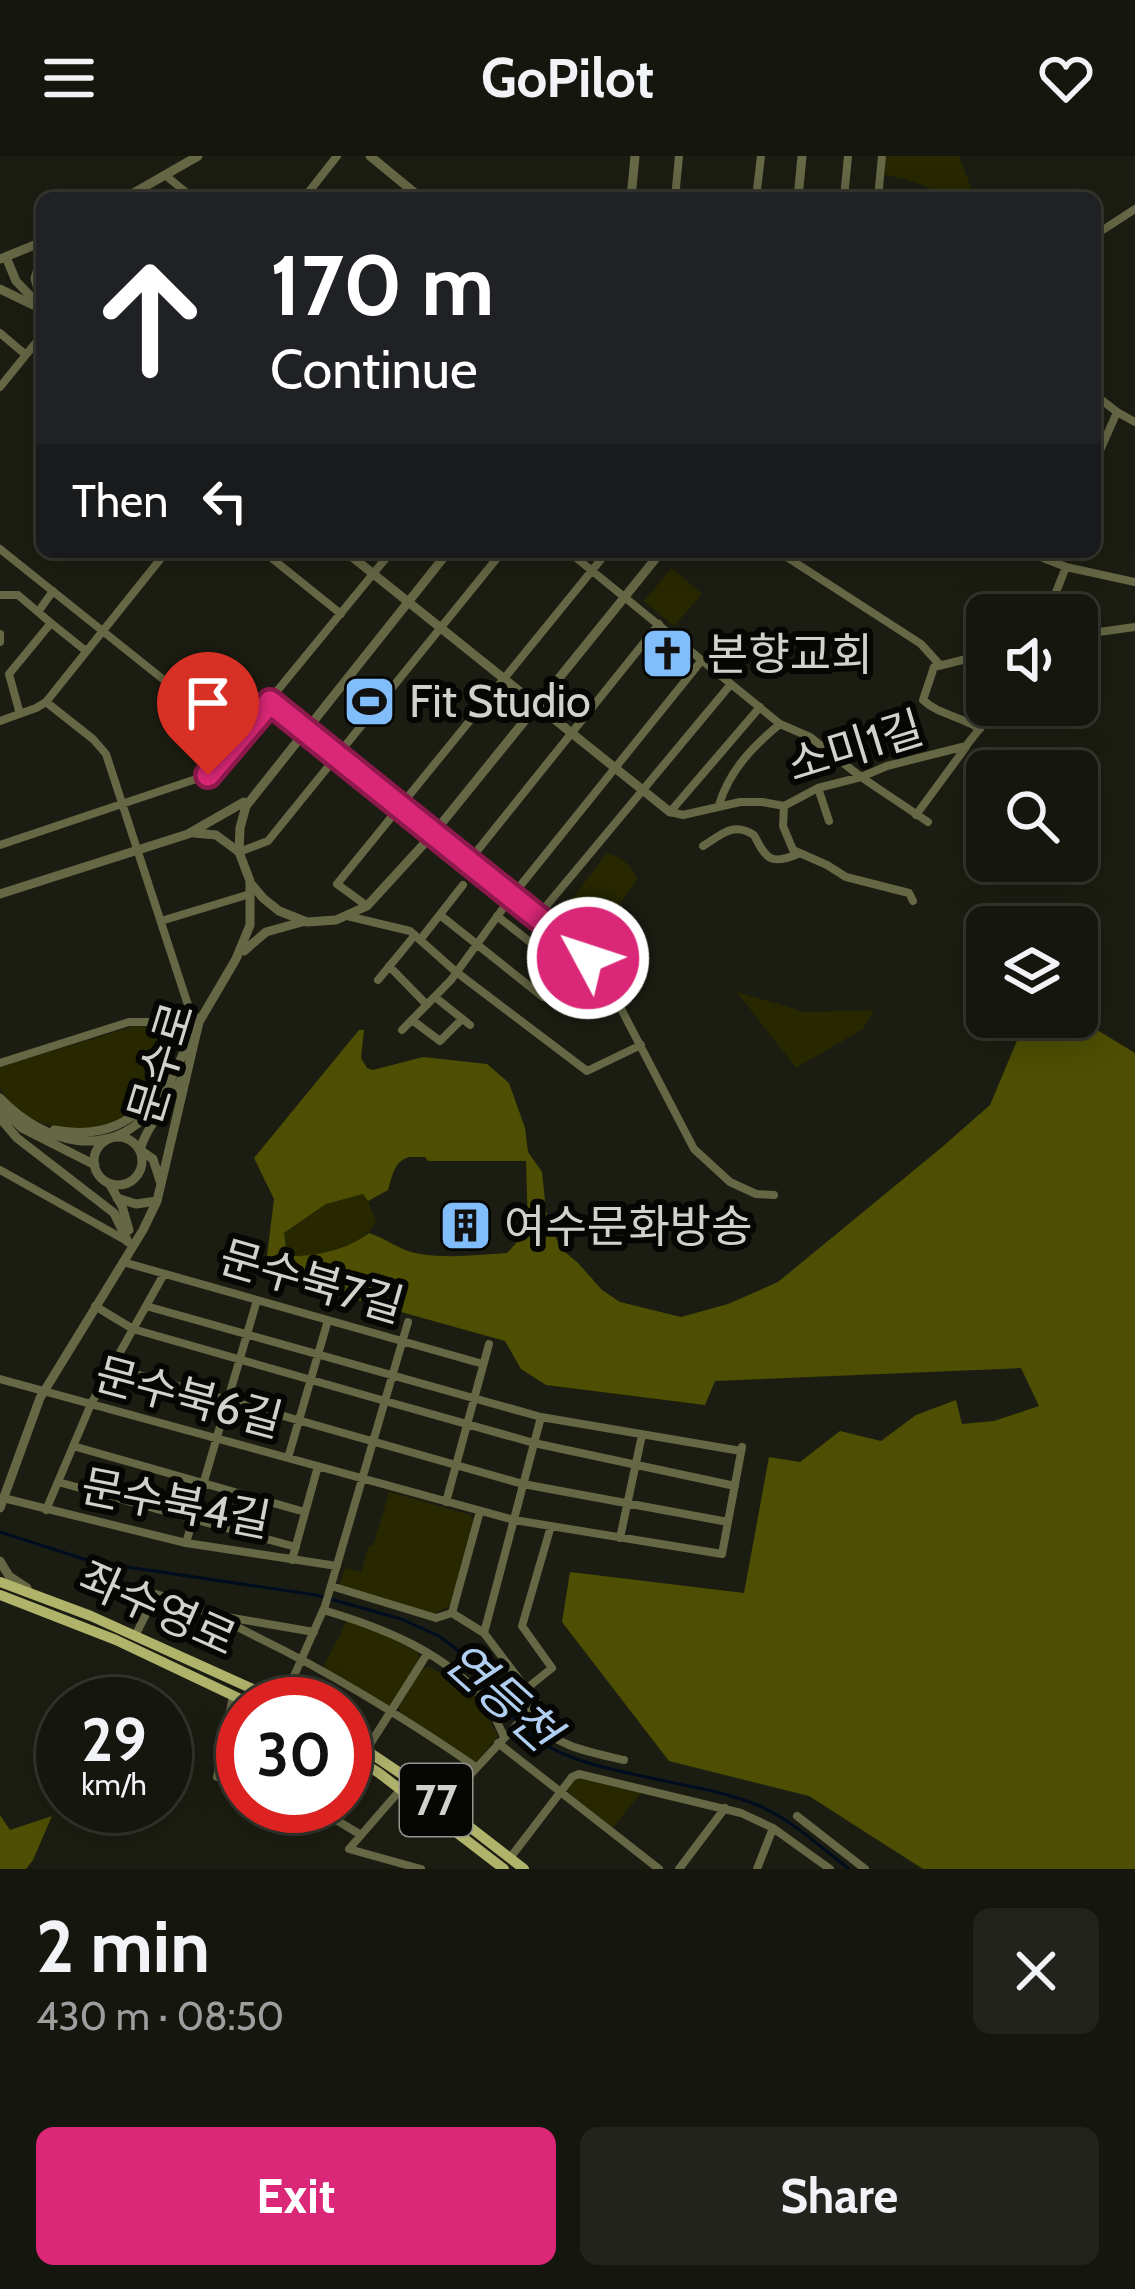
<!DOCTYPE html>
<meta charset="utf-8">
<style>
body{margin:0;font-family:Cabin,"Noto Sans KR",sans-serif;background:#22231c;color:#f1f3f6;height:100vh;display:flex;flex-direction:column;font-size:45px;white-space:nowrap}
*{box-sizing:border-box;margin:0}
p{font-size:39px;color:#9d9f9e}
.icon{flex:none;width:66px;height:66px;fill:none;stroke:currentColor;stroke-width:2;stroke-linecap:round;stroke-linejoin:round}
.map{position:relative;height:1713px;overflow:hidden}
.panel{display:flex;flex-direction:column;background:#15160e;flex:1}
.panel>*{flex:none}
.banner{position:absolute;left:36px;top:36px;width:1065px;height:366px;border-radius:18px;box-shadow:0 6px 30px #0003,0 0 0 3px #34352e;background:#202124;color:#fff;overflow:hidden}
.fabs{position:absolute;left:966px;top:438px;display:grid;gap:24px}
.fabs a{display:grid;place-items:center;width:132px;height:132px;border-radius:18px;background:#15160e;box-shadow:0 6px 30px #0003,0 0 0 3px #34352e;font-size:60px}
.speed{position:absolute;left:36px;top:1521px;display:flex;gap:24px;font-size:60px;font-weight:700;text-align:center}
.speed>*{display:grid;place-content:center;width:156px;height:156px;border-radius:50%;background:#15160e;box-shadow:0 6px 30px #0003,0 0 0 3px #34352e;line-height:1}
.speed small{font-size:30px;font-weight:400}
.speed .limit{border:18px solid #d22;background:#fff;color:#111}
.pin{position:absolute;display:grid;place-items:center;width:102px;height:102px;color:#fff;margin:-123px -51px;border-radius:50% 50% 50% 0;rotate:-45deg;box-shadow:0 0 12px #0007}
.pin .icon{rotate:45deg}
.me{position:absolute;width:132px;margin:-66px;rotate:310deg;stroke-linejoin:round;filter:drop-shadow(0 0 9px #0008)}
.turn{display:flex;align-items:center;gap:42px;height:252px;padding:0 36px;font-size:54px}
.turn .icon{width:156px;height:156px;stroke-width:2.5}
.turn b{display:block;font-size:84px;line-height:102px}
.then{display:flex;align-items:center;height:114px;padding:0 36px;background:#0003;gap:24px;font-size:45px}
.round{display:grid;place-items:center;flex:none;width:126px;height:126px;border-radius:18px;background:#22231c}
.overview{display:flex;align-items:center;justify-content:space-between;height:204px;padding:0 36px}
h1{font-size:72px;font-weight:700;line-height:90px}
.button{display:flex;gap:24px;margin-top:auto;padding:24px 36px}
.button a{flex:1;height:138px;border-radius:18px;background:#db2777;color:#fff;font-size:48px;font-weight:700;line-height:138px;text-align:center}
.button a+a{background:#22231c;color:#f1f3f6}
header{display:flex;justify-content:space-between;align-items:center;height:156px;padding:0 36px;background:#15160e;font-size:54px;font-weight:700}
.map>svg:first-child{display:block}
.green{fill:#272800}
.forest{fill:#4e4f03;fill-rule:evenodd}
.lines{fill:none;stroke-linecap:round;stroke-linejoin:round}
.stream{stroke:#000d1e;stroke-width:3}
.minor{stroke:#656745;stroke-width:8}
.tertiary{stroke:#656745;stroke-width:9}
.primary{stroke:#b0b46b;stroke-width:10}
.route-casing{stroke:#8e194d;stroke-width:30}
.route{stroke:#db2777;stroke-width:21}
.labels{text-anchor:middle;stroke-width:12;stroke-linejoin:round;paint-order:stroke}
.shield{fill:#060704;stroke:#94958f;stroke-width:3}
.shield-label{font-size:42px;font-weight:bold;fill:#d1d2cb}
.poi-label{font-size:45px;fill:#d1d2cb;stroke:#060704;text-anchor:start}
.street-label{font-size:45px;fill:#d1d2cb;stroke:#060704}
.water-label{font-size:48px;font-style:italic;fill:#b1d0f1;stroke:#060704}
</style>
<header><svg class="icon" aria-label="menu" viewBox="0 0 24 24"><path d="M4 6h16M4 12h16M4 18h16"/></svg>GoPilot<svg class="icon" aria-label="heart" viewBox="0 0 24 24"><path d="M12 20l-8-8c-3-5 5-10 8-4 3-6 11-1 8 4z"/></svg></header>
<div class="map">
<svg width="1135" height="1713" viewBox="0 0 1135 1713">
<rect width="100%" height="100%" fill="#1c1d12"/>
<!-- green -->
<path class="green" d="M886 0H959L975 42C944 42 916 23 885 19Z
M672 412 702 438 674 470 644 445Z
M606 698C619 698 635 712 637 724L599 776 589 780 566 764 562 756Z
M737 836 805 856 874 854 863 873 796 912Z
M135 870 185 871C171 902 159 936 130 957 97 981 47 978 16 952 10 947 2 938 0 930 0 924 0 917 0 911Z
M363 1038 368 1045 376 1066C359 1095 318 1100 287 1101L284 1078 326 1048Z
M389 1336 470 1359 473 1364 451 1449 434 1458 339 1431 345 1412 361 1416 369 1389 373 1390Z
M347 1465 378 1475 418 1497 419 1503 393 1547 387 1549 323 1511Z
M430 1511 480 1545 498 1580 478 1604 473 1605 401 1557 399 1552 422 1512Z
M582 1622 642 1635 613 1672 567 1635 574 1624Z"/>
<!-- forest -->
<path class="forest" d="M1089 869 1135 897V1713H923L809 1640 669 1605 562 1466 570 1416 744 1437 769 1301 800 1306 840 1275 881 1285 916 1259 956 1244 962 1268 994 1265 1039 1250 1021 1212 715 1225 705 1249 546 1229 521 1213 505 1185 254 1115 263 1109 267 1100 274 1043 254 1002 359 874H364L361 902 367 912 373 914 423 901 487 908 509 927 525 972 528 996 542 1016 546 1055 560 1092 578 1107 602 1134 620 1146 681 1161 728 1148 778 1126 941 992 990 949 1021 875ZM409 1001H425L428 1005H526L528 1074 507 1097C477 1099 445 1103 415 1097 402 1095 385 1082 369 1077 347 1094 315 1101 287 1100L284 1077 326 1048 363 1038 368 1045 388 1034C392 1021 394 1005 409 1001Z
M0 1659 10 1674 52 1660 33 1704 26 1713H0Z"/>
<g class="lines">
<!-- stream -->
<path class="stream" d="M0 1376 93 1406 316 1439 401 1463 439 1480 460 1496 515 1563
M521 1570C567 1621 692 1621 757 1649 791 1663 820 1691 849 1713"/>
<!-- minor -->
<path class="minor" d="M165 19 193 42
M304 42 337 0
M675 42 679 0
M756 42 761 0
M844 42 848 0
M878 42 882 0
M1095 79 1135 53
M0 177 26 199
M0 231 42 179
M1095 239 1117 256 1095 306
M1117 256 1135 266
M0 393 239 584
M264 396 341 458
M569 396 780 568 810 581 861 621 928 666
M779 396 921 488 940 509
M1028 396 1066 411 1135 426
M0 439H18L51 467 9 518 20 558
M38 456 53 435
M1047 459 1066 411
M51 467 86 495
M0 478V486
M1077 479 1135 471
M270 546 588 802 617 845 694 993 730 1026 756 1038 774 1039
M0 565 36 552 46 546 166 396
M980 573C961 560 939 559 923 544L934 511 987 498
M818 632 829 665
M719 649C729 615 753 590 780 568
M784 650 783 670 793 694 827 709 846 721 909 737 913 745
M670 656 683 659 740 646H762L784 650 818 632 861 621 887 610 966 590 998 549
M670 656 760 551
M916 659 966 591
M0 689 208 619 391 396
M703 690C721 679 733 665 754 679 766 702 770 710 798 698
M239 696 268 685 502 396
M469 705 659 468
M367 750 337 728 607 396
M440 759 543 841C556 842 566 834 573 824L572 819 497 760
M347 760 410 775 455 815 587 915 641 889
M538 760 731 528
M161 765 250 738
M420 784 463 729
M389 810 427 849
M378 824 415 779
M435 841 470 869
M412 864 440 885 462 863
M402 874 451 824 512 740 702 504
M0 907 129 866H199L188 849 106 598 93 583 46 546
M0 1014 127 1085
M123 1106 483 1208
M95 1150 133 1173 385 1245 534 1287 735 1330
M146 1150 541 1261 741 1295
M111 1211 523 1328 728 1366
M0 1223 514 1364 722 1398 742 1291
M73 1290 305 1356
M288 1302 328 1164
M58 1326 296 1391
M3 1342 186 1387 337 1410
M446 1346 489 1188
M46 1354 91 1248 164 1118
M620 1382 642 1279
M186 1387 257 1144
M292 1404 318 1310
M331 1430 436 1462 452 1457
M323 1454C381 1471 448 1497 486 1547 494 1557 499 1570 504 1581
M452 1457 480 1355
M227 1461 314 1476
M484 1477 541 1261
M135 1480 156 1438C192 1448 226 1465 259 1482 335 1519 406 1563 476 1611
M526 1533 552 1512 522 1470 551 1370
M282 1547 325 1450 408 1166
M525 1558C551 1589 587 1596 624 1604
M498 1587 659 1713
M367 1593 427 1498
M222 1595 243 1608
M217 1621 233 1540
M401 1633 349 1693 421 1713
M442 1649 537 1547 484 1477 452 1457
M313 1650 361 1679
M797 1660 865 1713
M510 1702 572 1621 579 1618 741 1657 773 1672 830 1713
M679 1713 725 1652
M757 1713 773 1672"/>
<!-- tertiary -->
<path class="tertiary" d="M370 0 421 42
M125 42 198 0
M631 42 635 0
M798 42 802 0
M42 100 35 122 42 148
M6 101 16 125 42 152
M0 103 42 86
M0 133 33 149
M346 396 670 656
M194 677 216 679 239 696
M252 729 263 742 279 755 307 766 336 764 367 750 433 678 661 396
M0 738 188 678 244 646
M244 795 266 776 302 766
M0 942C44 988 111 1007 156 949 171 929 179 904 191 882
M0 951 22 972 95 1009
M0 962 17 982 114 1057 128 1086
M54 974C102 983 135 968 163 928
M94 1005a24 24 0 1 1 48 0a24 24 0 1 1-48 0Z
M160 1025 153 1003 140 994C148 967 168 949 181 924
M109 1027 122 1050 129 1074
M117 1042 136 1048 157 1045
M0 1352 40 1242 143 1074 157 1045 199 866 236 803 250 769V725L239 696 240 672 246 650 448 396
M0 1405 9 1420 27 1432"/>
<!-- primary -->
<path class="primary" d="M0 1426 91 1460 286 1548
M0 1439 116 1484 251 1548
M345 1580 400 1617 524 1713
M345 1595 379 1617 504 1713"/>
</g>
<g class="lines">
<defs>
<path id="route" d="M208 619 270 546 588 802"/>
</defs>
<!-- route casing -->
<use href="#route" class="route-casing"/>
<!-- route -->
<use href="#route" class="route"/>
</g>
<!-- icons -->
<defs>
<symbol id="church-square" viewBox="-11 -11 22 22"><rect x="-9" y="-9" width="18" height="18" rx="4" fill="#81bdfa" stroke="#060704"/><path d="M-1.2-6h2.4v3.5h3.3v2.4h-3.3V6h-2.4V-.1h-3.3v-2.4h3.3Z" fill="#111"/></symbol>
<symbol id="stadium-square" viewBox="-11 -11 22 22"><rect x="-9" y="-9" width="18" height="18" rx="4" fill="#81bdfa" stroke="#060704"/><path d="M0-5a6.5 5 0 1 0 0 10a6.5 5 0 1 0 0-10ZM-3.5-1.8h7v3.6h-7Z" fill="#111"/></symbol>
<symbol id="building-square" viewBox="-11 -11 22 22"><rect x="-9" y="-9" width="18" height="18" rx="4" fill="#81bdfa" stroke="#060704"/><path d="M-4-6H4V6H1V3H-1V6H-4ZM-2.5-4.3h1.7v1.8h-1.7ZM.8-4.3h1.7v1.8H.8ZM-2.5-1h1.7V.8h-1.7ZM.8-1h1.7V.8H.8Z" fill="#111"/></symbol>
</defs>
<g fill-rule="evenodd">
<use href="#church-square" x="638" y="468" width="59" height="59"/>
<use href="#stadium-square" x="340" y="516" width="59" height="59"/>
<use href="#building-square" x="436" y="1040" width="59" height="59"/>
</g>
<g class="labels">
<!-- shield labels -->
<rect class="shield" x="400" y="1608" width="72" height="72" rx="9"/>
<g class="shield-label">
<text x="436" y="1659">77</text>
</g>
<!-- poi labels -->
<g class="poi-label">
<text x="707" y="514">본향교회</text>
<text x="409" y="561">Fit Studio</text>
<text x="504" y="1086">여수문화방송</text>
</g>
<!-- street labels -->
<g class="street-label">
<text transform="translate(855 590) rotate(-17)" y="16">소미1길</text>
<text transform="translate(161 907) rotate(-73)" y="16">문수로</text>
<text transform="translate(312 1125) rotate(16)" y="16">문수북7길</text>
<text transform="translate(189 1241) rotate(15)" y="16">문수북6길</text>
<text transform="translate(176 1347) rotate(11)" y="16">문수북4길</text>
<text transform="translate(158 1452) rotate(24)" y="16">좌수영로</text>
</g>
<!-- water labels -->
<g class="water-label">
<text transform="translate(502 1540) rotate(42)" y="17">연등천</text>
</g>
</g>
</svg>
<div class="fabs">
<a><svg class="icon" aria-label="sound" viewBox="0 0 24 24"><path d="M4 9h4l5-4v14l-5-4H4zM17 9q2 3 0 6"/></svg></a>
<a><svg class="icon" aria-label="search" viewBox="0 0 24 24"><circle cx="10" cy="10" r="6"/><path d="M15 15l6 6"/></svg></a>
<a><svg class="icon" aria-label="layers" viewBox="0 0 24 24"><path d="M12 4l9 5-9 5-9-5zM3 14l9 5 9-5"/></svg></a>
</div>
<div class="speed"><div>29<small>km/h</small></div><div class="limit">30</div></div>
<div class="pin" style="left:208px;top:619px;background:#d93025"><svg class="icon" aria-label="arrive" viewBox="0 0 24 24"><path d="M6 21V4h12l-3 4 3 4H6"/></svg></div>
<svg class="me" style="left:588px;top:802px" viewBox="-20 -20 40 40"><circle r="17" fill="#db2777" stroke="#fff" stroke-width="3"/><path d="M0-11L8 9 0 5-8 9z" fill="#fff"/></svg>
<div class="banner">
<div class="turn"><svg class="icon" aria-label="ahead" viewBox="0 0 24 24"><path d="M12 20V5M6 11l6-6 6 6"/></svg><div><b>170 m</b>Continue</div></div>
<div class="then">Then<svg class="icon" aria-label="left" viewBox="0 0 24 24"><path d="M17 20v-9H6M10 6l-5 5 5 5"/></svg></div>
</div>
</div>
<section class="panel">
<div class="overview"><div><h1>2 min</h1><p>430 m · 08:50</p></div><a class="round"><svg class="icon" aria-label="close" viewBox="0 0 24 24"><path d="M6 6l12 12M18 6L6 18"/></svg></a></div>
<div class="button"><a>Exit</a><a>Share</a></div>
</section>
